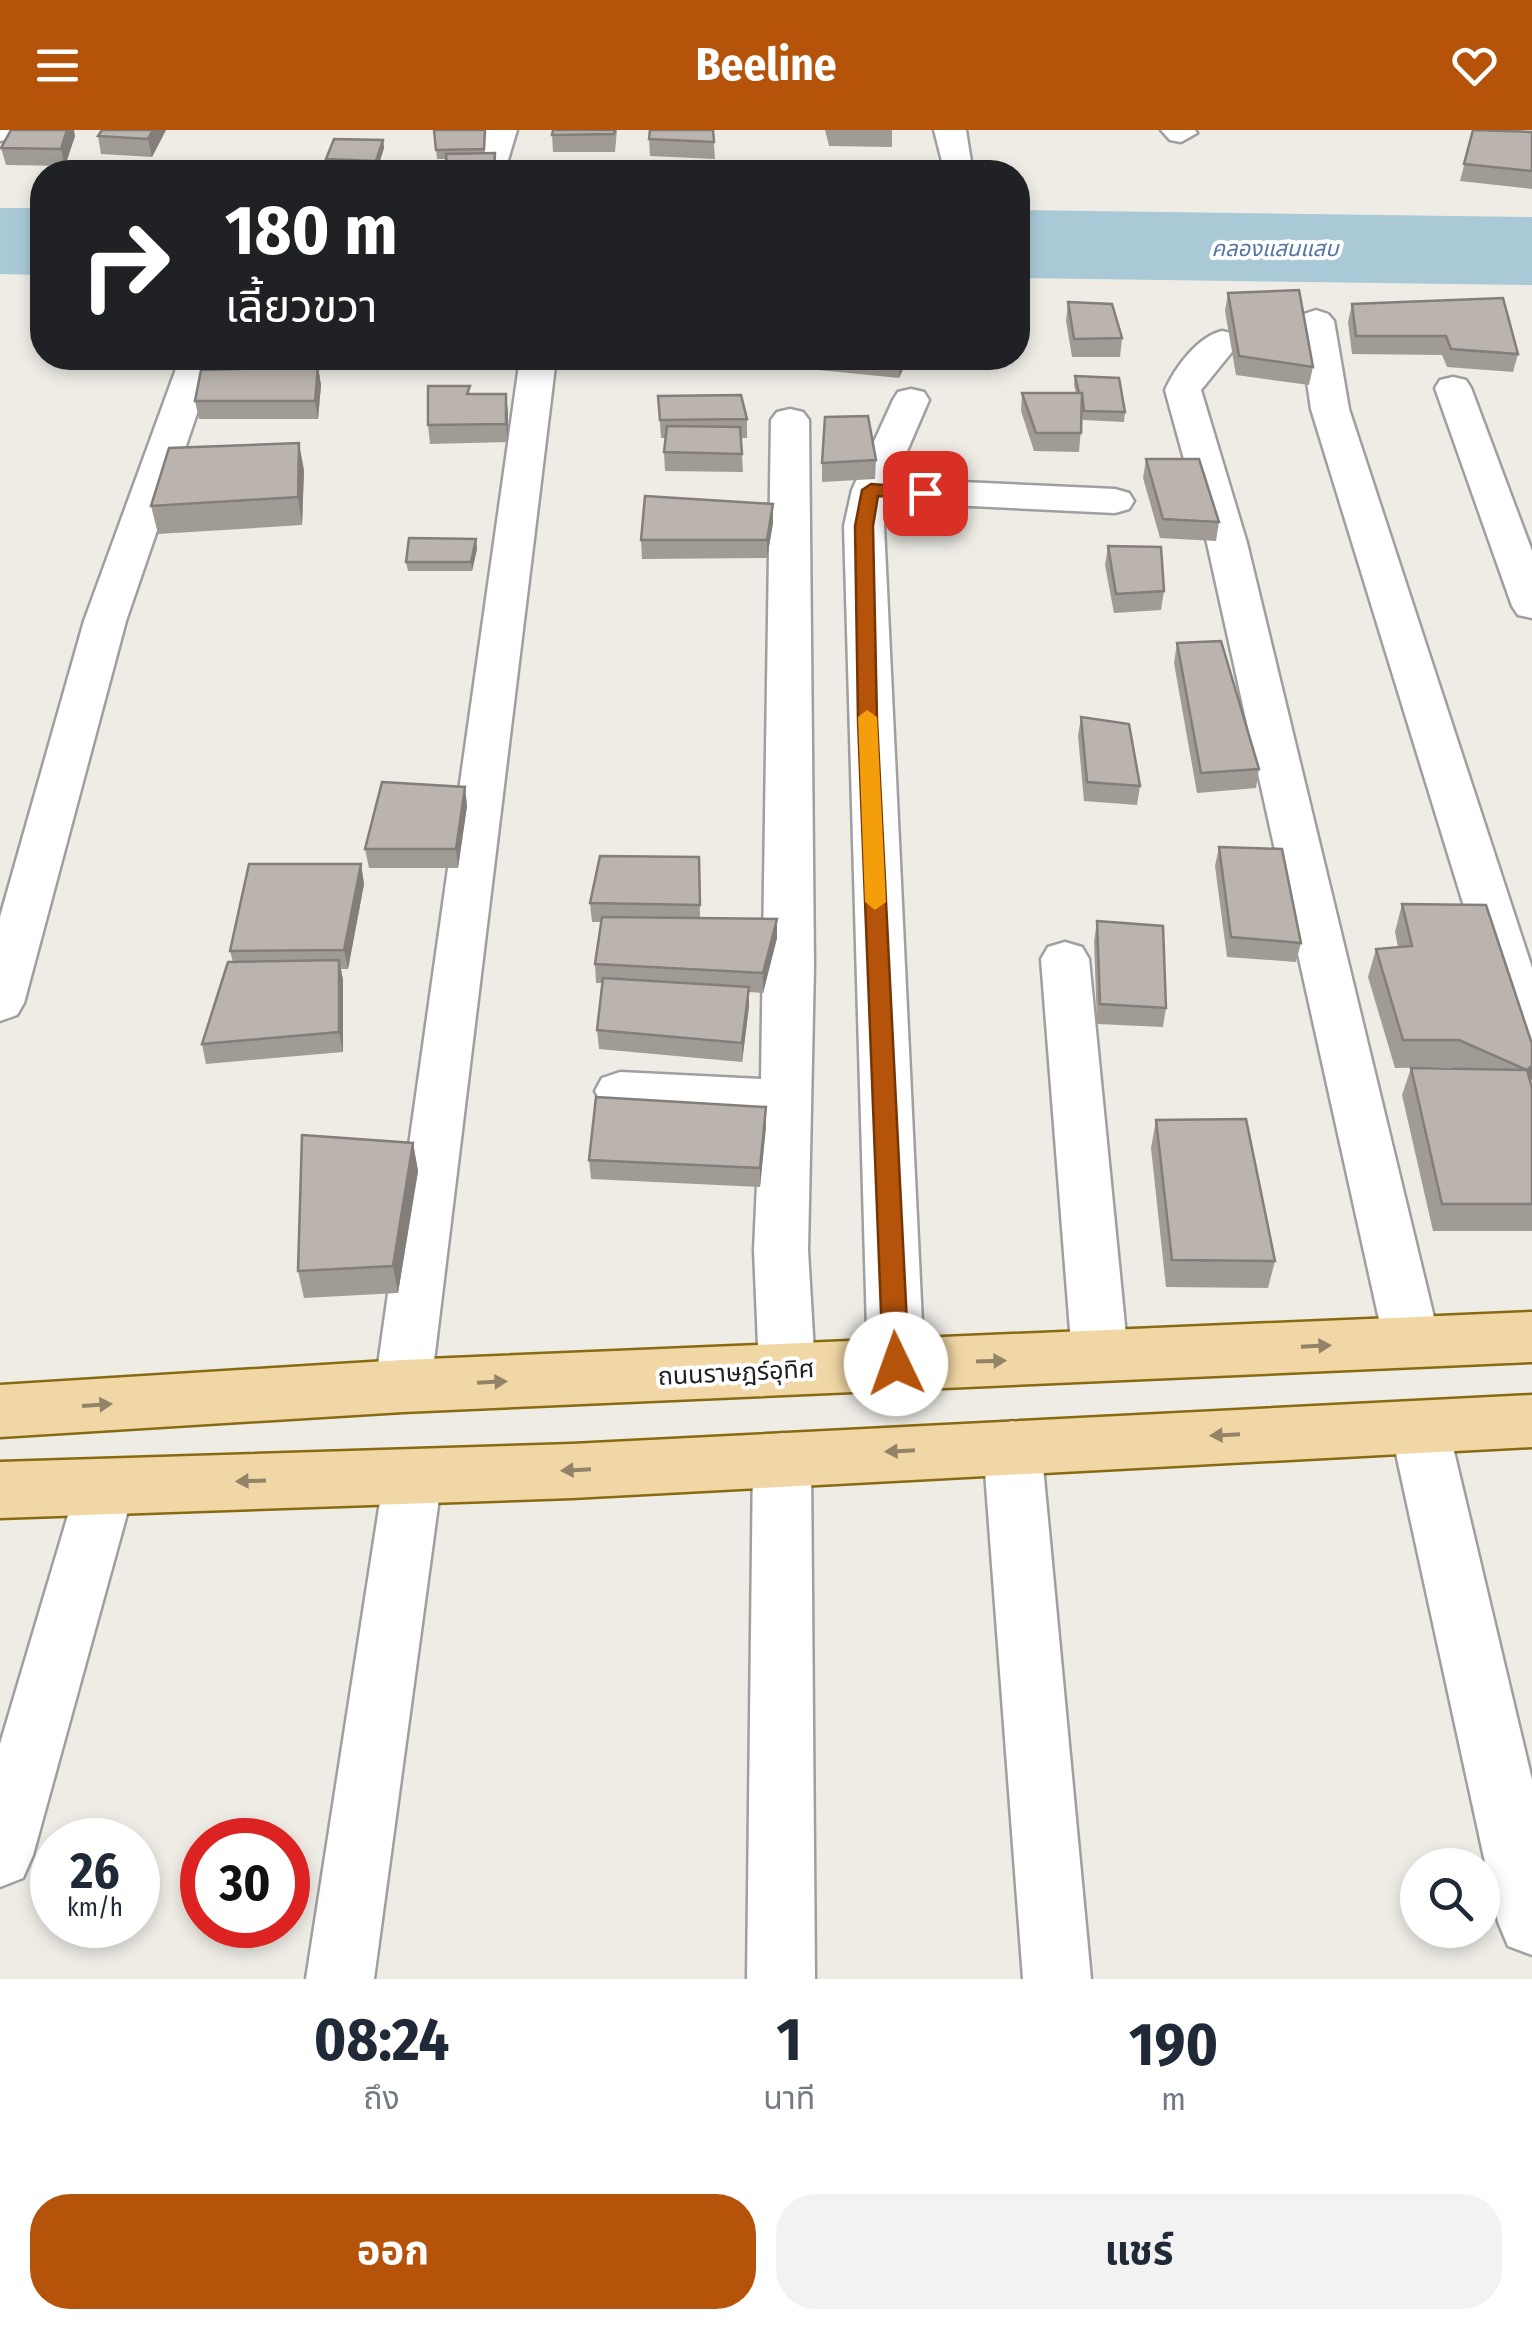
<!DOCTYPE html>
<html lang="th">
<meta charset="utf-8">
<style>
body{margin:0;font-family:"Fira Sans Condensed","Noto Sans Thai",sans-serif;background:#f2f2f3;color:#1f2937;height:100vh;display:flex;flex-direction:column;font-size:38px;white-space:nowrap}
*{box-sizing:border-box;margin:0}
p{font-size:32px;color:#747a83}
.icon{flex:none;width:55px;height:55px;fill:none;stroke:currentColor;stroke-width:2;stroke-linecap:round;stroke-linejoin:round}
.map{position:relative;height:1849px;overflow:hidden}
.panel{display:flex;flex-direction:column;background:#fff;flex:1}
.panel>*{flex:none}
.banner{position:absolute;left:30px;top:30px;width:1000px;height:210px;border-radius:40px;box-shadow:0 5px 15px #0003;background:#202124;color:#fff;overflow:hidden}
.fabs{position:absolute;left:1400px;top:1718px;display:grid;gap:20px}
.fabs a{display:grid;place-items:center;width:100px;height:100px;border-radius:50%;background:#fff;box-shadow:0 5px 15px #0003;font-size:50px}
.speed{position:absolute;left:30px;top:1688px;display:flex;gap:20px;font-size:50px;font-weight:700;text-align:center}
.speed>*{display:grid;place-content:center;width:130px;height:130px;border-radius:50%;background:#fff;box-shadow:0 5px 15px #0003;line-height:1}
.speed small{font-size:25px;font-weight:400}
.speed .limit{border:15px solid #d22;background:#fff;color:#111}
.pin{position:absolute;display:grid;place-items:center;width:85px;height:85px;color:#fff;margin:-42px;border-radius:20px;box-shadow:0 5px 15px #0006}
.me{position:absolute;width:110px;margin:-55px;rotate:357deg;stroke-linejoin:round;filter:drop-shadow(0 0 8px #0008)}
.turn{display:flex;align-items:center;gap:35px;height:210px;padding:0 30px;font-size:45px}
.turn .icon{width:130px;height:130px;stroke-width:2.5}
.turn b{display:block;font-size:70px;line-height:85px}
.eta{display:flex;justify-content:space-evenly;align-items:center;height:170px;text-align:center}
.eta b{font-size:60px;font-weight:700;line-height:70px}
.cta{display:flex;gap:20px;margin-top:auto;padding:20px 30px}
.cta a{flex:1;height:115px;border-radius:40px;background:#b45309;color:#fff;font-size:40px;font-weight:700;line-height:115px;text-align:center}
.cta a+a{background:#f2f2f3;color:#1f2937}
header{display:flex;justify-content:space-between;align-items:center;height:130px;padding:0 30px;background:#b45309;color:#fff;font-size:45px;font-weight:700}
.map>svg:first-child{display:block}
.water{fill:#aac9d7}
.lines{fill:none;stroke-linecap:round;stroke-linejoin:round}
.minor-casing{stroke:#9f9f9f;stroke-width:5}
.major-casing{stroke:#886a10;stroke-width:5}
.minor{fill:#fff;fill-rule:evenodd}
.major{fill:#f2d7a6;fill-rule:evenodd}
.wall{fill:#a19b96}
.shaded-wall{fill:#837e7a}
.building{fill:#bbb4ae;stroke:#837e7a;stroke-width:2.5}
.oneway{fill:#938469}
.route{fill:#b45309;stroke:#753606;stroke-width:2.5}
.slow{fill:#f59e0b}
.labels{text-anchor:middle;stroke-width:8;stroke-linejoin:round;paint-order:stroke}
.far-water-label{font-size:22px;font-style:italic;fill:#5575a3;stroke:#fff}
.street-label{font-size:25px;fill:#1e1e1e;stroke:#fff}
</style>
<header><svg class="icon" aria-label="menu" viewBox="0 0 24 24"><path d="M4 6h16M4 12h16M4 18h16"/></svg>Beeline<svg class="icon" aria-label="heart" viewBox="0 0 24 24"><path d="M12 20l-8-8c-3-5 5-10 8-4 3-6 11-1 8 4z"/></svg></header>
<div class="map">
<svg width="1532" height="1849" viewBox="0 0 1532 1849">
<rect width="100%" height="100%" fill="#eeece5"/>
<!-- water -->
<path class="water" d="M0 78H42V145L0 144Z
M1018 80 1532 87V155L1018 148Z"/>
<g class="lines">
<defs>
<path id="minor" d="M0 0H17L11 9 0 11Z
M485 0H517L508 30H486L481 23Z
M934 0H966L971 32 966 39H944Z
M1161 0H1195L1197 3 1181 12 1170 10Z
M1316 180 1328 184 1334 191 1349 279 1532 838V934L1514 929 1507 916 1311 279 1298 191 1304 184Z
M1222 201 1235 204 1240 212 1201 260 1247 413 1440 1212 1432 1228 1412 1235 1392 1228 1384 1212 1207 413 1165 260C1175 238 1197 207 1222 201Z
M180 228H216L126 491 24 873 17 885 0 891V787L84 491Z
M520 228H556L431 1256 423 1273 403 1279 383 1273 375 1256Z
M1453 247 1466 250 1471 258 1532 421V488L1518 485 1512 476 1435 258 1440 250Z
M911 259 924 262 929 270 895 349 1115 359 1129 363 1134 371 1129 379 1115 383 888 372 884 396 924 1235 916 1251 896 1258 876 1251 868 1235 844 396 852 360 893 270 898 262Z
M790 279 803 282 809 290 814 836 808 1120 815 1239 807 1255 787 1262 767 1255 759 1239 754 1120 760 987 620 980 602 974 595 961 602 948 620 942 761 949 771 290 777 282Z
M1065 812 1082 817 1089 829 1128 1226 1120 1242 1100 1249 1080 1242 1072 1226 1041 829 1048 817Z
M1419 1272 1439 1279 1448 1296 1532 1650V1825L1508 1816 1498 1792 1390 1296 1399 1279Z
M1012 1291 1032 1298 1041 1315 1091 1849H1023L983 1315 992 1298Z
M782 1303 803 1311 811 1328 815 1849H747L753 1328 761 1311Z
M413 1321 434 1328 442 1346 374 1849H306L384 1346 392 1328Z
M106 1330 127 1337 135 1355 33 1725 23 1748 0 1757V1614L77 1355 85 1337Z"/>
<path id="major" d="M1532 1182V1232L403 1282 0 1307V1255L403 1230Z
M1532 1265V1317L572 1368 0 1388V1332L572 1314Z"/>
</defs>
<!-- minor casing -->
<use href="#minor" class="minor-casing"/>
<!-- major casing -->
<use href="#major" class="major-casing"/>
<!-- minor -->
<use href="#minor" class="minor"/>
<!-- major -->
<use href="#major" class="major"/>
</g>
<!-- wall -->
<path class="wall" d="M102 0H166L152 27 101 24 98 6Z
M434 0 485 8V23L496 32V42H447L446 29H437Z
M617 0 615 22H553L552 5Z
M713 0 715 29 650 26 649 9Z
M825 0H892V17L829 16Z
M1473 0H1520L1532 2V59L1460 51Z
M75 6 65 36 6 35 1 18Z
M383 10 384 18 377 40 328 38 326 29Z
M1228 163 1313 237 1309 255 1236 245 1225 181Z
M1068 172 1122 208 1120 227H1072L1066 191Z
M1352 174 1518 224 1513 242 1447 237 1442 225 1352 224 1348 192Z
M819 228H908L899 248 819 240Z
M318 237 321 255 318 289H199L195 271Z
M1075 246 1125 282 1124 292 1083 290 1082 287 1079 322 1034 321 1021 281 1022 263H1076L1074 255Z
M506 264 508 312 430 314 428 295Z
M658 266 747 289V308H741L743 342 665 341 664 322 666 308H661Z
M1146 329 1219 392 1216 411 1160 408 1143 348Z
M876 330 875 349 822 352V333Z
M304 340 302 395 158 404 151 376Z
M773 393 767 428 642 429 641 410Z
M476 409 477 419 472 441H408L406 432Z
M1108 416 1164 461 1161 480 1114 483 1105 435Z
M1177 513 1259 639 1256 658 1197 663 1174 533Z
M1081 587 1140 656 1137 675 1084 671 1078 606Z
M465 657 467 676 458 738H369L365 719Z
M1219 717 1301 813 1296 832 1227 827 1215 736Z
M699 727 700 788 777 789V808L763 863 749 862V876L742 932 599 919 597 900 602 853H596L595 834 601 792H592L590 773Z
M361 734 364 754 348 839H341L343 850V922L206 934 202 914 233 832 230 821Z
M1402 774 1486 775 1532 958V1101H1433L1402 965 1411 938H1452L1450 937 1395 938 1368 847 1376 819 1398 817 1395 802Z
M1097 791 1166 878 1163 897 1097 894 1094 811Z
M1156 990 1275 1131 1268 1158 1166 1157 1151 1018Z
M766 996 760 1057 591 1049 589 1030Z
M413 1013 418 1041 398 1163 304 1168 298 1141Z"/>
<!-- shaded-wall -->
<path class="shaded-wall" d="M67 0H74L75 6 65 36 61 19Z
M153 0H166L152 27 148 9Z
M383 10 384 18 377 40 376 31Z
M901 228H908L899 248 900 230Z
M318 237 321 255 318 289 315 271Z
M506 264 508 282V312L506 294Z
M299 313 304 340 302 395 298 367Z
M773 374V393L767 428V410Z
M476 409 477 419 472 441 471 432Z
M465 657 467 676 458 738 456 719Z
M361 734 364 754 348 839 344 820Z
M777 789V808L763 863V843Z
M339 830 343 850V922L339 902Z
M749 857V876L742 932V913Z
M1532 936V949L1528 960 1527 940Z
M766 977V996L760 1057V1038Z
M413 1013 418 1041 398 1163 393 1136Z"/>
<!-- building -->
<path class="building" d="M11 0H67L61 19 1 18Z
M102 0H153L148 9 98 6Z
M434 0H485L484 19 436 20Z
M553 0H615L614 4 552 5Z
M650 0H713L714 12 649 9Z
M1473 0 1532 2V41L1464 34Z
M334 9 383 10 376 31 326 29Z
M495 23 494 42H447L446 24Z
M1299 160 1313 237 1239 226 1228 163Z
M1503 168 1518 224 1451 219 1446 206H1356L1352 174Z
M1068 172 1112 174 1122 208 1074 209Z
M875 228H901L900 230Z
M318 237 315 271H195L201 240Z
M1075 246 1119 248 1125 282 1084 281 1082 263H1079Z
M428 256H470L467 264H506V294L428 295Z
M1022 263H1082L1081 303H1036Z
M741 265 747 289 660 290 658 266Z
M868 286 876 330 822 333 825 287Z
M667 296 740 297 742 324 664 322Z
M299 313 298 367 151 376 169 318Z
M1146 329H1199L1219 392 1163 389Z
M645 366 773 374 767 410H641Z
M409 408 476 409 471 432H406Z
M1108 416 1161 417 1164 461 1116 464Z
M1221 511 1259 639 1201 643 1177 513Z
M1081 587 1129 594 1140 656 1087 652Z
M382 652 465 657 456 719H365Z
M1219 717 1282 719 1301 813 1231 807Z
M600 726 699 727 700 775 590 773Z
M249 734H361L344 820 230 821Z
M1402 774 1486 775 1532 914V936L1527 940 1459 910H1403L1376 819 1412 816Z
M602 787 777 789 763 843 595 834Z
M1097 791 1163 796 1166 878 1100 874Z
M339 830V902L202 914 228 832Z
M603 848 749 857 742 913 597 900Z
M1411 938 1527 940 1532 958V1074H1442Z
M596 967 766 977 760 1038 589 1030Z
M1246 989 1275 1131 1172 1130 1156 990Z
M302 1005 413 1013 393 1136 298 1141Z"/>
<!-- one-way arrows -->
<defs><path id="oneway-solid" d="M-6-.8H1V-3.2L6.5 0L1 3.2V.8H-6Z" transform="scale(2.5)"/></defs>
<g class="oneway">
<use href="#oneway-solid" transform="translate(1316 1216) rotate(-3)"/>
<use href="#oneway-solid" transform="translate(991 1231) rotate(-2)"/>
<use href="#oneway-solid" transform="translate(492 1252) rotate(-3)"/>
<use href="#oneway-solid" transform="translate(97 1275) rotate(-4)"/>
<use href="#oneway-solid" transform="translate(1225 1305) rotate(177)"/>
<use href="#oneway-solid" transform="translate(900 1321) rotate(177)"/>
<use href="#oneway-solid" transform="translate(576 1340) rotate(177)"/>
<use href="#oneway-solid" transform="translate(251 1351) rotate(178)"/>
</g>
<!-- route -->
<path class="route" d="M871 354 925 358 934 363 925 369 878 366 873 396 877 590 909 1234 896 1245 883 1234 858 590 855 396 862 360Z"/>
<!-- slow -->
<path class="slow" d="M867 580 877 587 886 772 875 780 865 772 858 587Z"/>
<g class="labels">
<!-- far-water labels -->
<g class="far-water-label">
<text x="1275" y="126">คลองแสนแสบ</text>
</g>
<!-- street labels -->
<g class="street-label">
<text transform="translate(736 1242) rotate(-3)" y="9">ถนนราษฎร์อุทิศ</text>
</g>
</g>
</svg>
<div class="fabs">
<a><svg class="icon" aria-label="search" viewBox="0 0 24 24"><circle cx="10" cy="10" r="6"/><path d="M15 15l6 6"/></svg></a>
</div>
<div class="speed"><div>26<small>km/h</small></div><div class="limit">30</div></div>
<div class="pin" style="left:925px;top:363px;background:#d93025"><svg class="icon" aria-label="arrive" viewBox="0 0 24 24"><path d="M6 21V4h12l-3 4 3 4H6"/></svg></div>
<svg class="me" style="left:896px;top:1234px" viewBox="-20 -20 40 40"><circle r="19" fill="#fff"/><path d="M0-13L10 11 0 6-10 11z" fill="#b45309"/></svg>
<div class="banner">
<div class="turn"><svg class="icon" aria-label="right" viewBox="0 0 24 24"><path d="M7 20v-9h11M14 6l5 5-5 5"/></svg><div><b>180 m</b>เลี้ยวขวา</div></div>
</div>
</div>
<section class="panel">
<div class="eta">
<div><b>08:24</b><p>ถึง</p></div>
<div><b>1</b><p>นาที</p></div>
<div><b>190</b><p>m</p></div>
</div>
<div class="cta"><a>ออก</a><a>แชร์</a></div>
</section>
